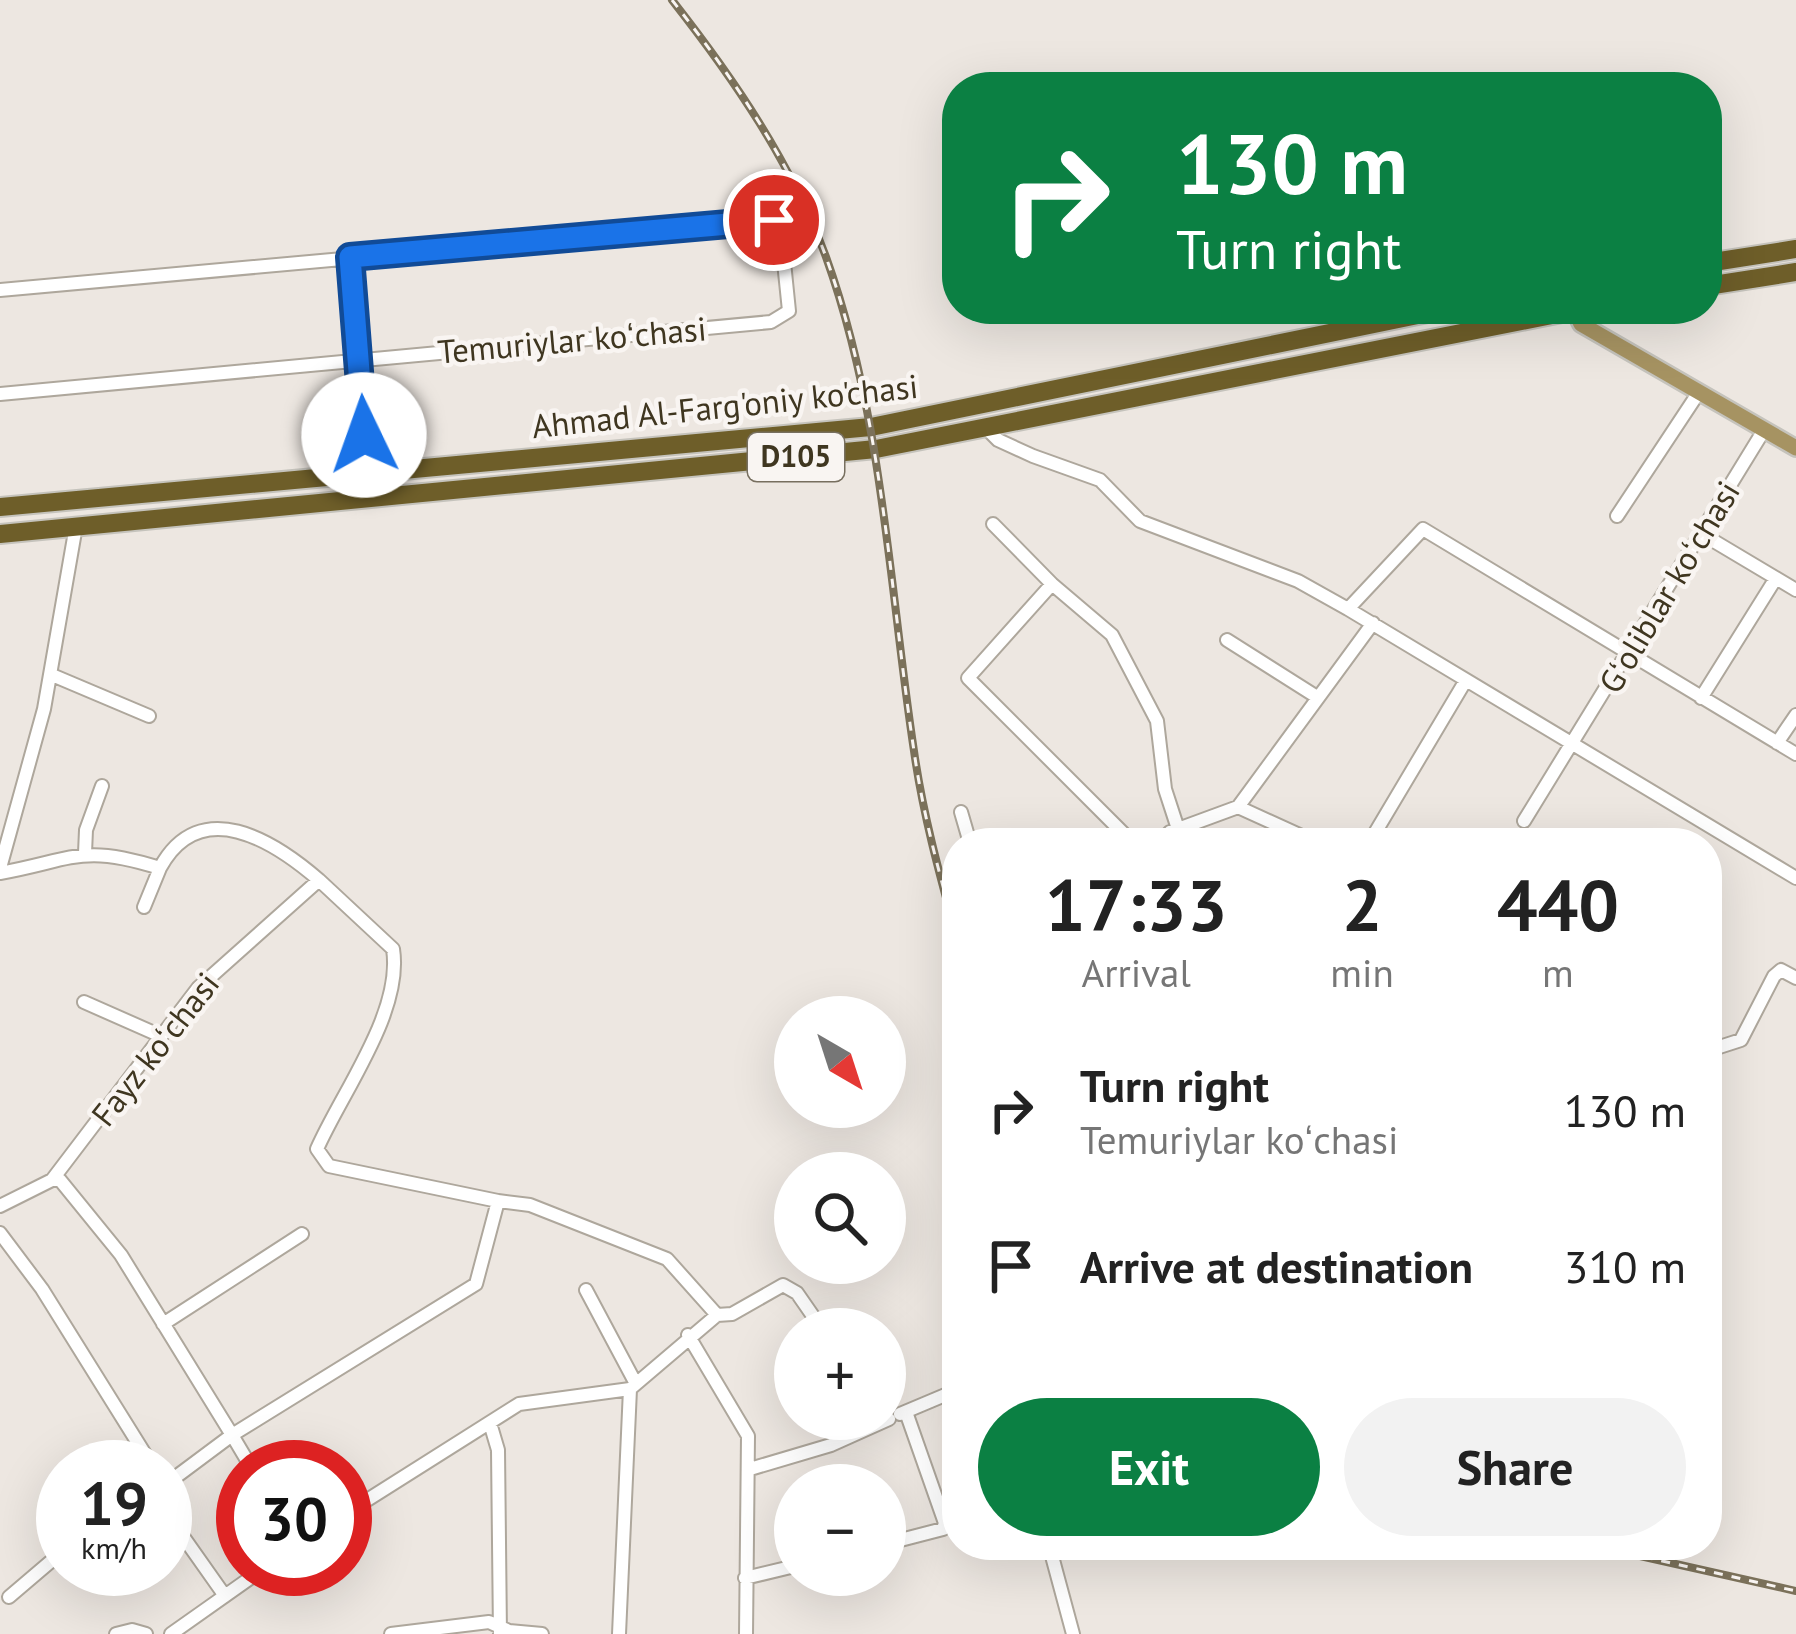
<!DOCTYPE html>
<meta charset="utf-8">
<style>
body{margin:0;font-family:"PT Sans",sans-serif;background:#f2f2f2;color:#222;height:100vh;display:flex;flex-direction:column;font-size:45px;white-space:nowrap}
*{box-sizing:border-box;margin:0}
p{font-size:39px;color:#767676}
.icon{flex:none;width:66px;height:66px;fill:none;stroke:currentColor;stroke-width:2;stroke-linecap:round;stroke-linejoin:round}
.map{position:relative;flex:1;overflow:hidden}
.side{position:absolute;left:942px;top:828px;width:780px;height:732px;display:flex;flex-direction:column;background:#fff;border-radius:48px;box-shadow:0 12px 48px #0002}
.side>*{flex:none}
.hud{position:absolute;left:942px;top:72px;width:780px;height:252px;border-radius:48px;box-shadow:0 12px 48px #0002;background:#0b8043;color:#fff;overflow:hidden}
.needle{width:78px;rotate:141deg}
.controls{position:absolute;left:774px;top:996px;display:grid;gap:24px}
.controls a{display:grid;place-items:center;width:132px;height:132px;border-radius:50%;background:#fff;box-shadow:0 12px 48px #0002;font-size:60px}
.speed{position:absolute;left:36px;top:1440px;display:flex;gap:24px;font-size:60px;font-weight:700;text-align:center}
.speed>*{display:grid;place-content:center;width:156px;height:156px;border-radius:50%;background:#fff;box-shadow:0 12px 48px #0002;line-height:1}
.speed small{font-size:30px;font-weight:400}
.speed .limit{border:18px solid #d22;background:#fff;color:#111}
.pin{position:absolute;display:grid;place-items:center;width:102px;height:102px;color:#fff;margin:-51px;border:6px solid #fff;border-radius:50%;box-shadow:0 3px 12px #0007}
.me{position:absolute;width:132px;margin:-66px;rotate:357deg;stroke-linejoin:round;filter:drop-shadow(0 0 9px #0008)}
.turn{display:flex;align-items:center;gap:42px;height:252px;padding:0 36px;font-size:54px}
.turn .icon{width:156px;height:156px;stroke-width:2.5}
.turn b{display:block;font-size:84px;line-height:102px}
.eta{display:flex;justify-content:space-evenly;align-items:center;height:204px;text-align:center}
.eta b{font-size:72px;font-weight:600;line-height:84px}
.cta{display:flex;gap:24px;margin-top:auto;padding:24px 36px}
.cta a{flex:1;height:138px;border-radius:72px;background:#0b8043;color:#fff;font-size:48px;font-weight:600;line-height:138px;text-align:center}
.cta a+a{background:#f2f2f2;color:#222}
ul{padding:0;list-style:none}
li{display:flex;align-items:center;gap:36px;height:156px;padding:0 36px}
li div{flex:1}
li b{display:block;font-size:45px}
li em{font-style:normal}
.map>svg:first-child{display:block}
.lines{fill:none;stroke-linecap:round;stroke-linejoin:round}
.minor-casing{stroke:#aea79c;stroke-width:16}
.major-casing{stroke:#c5c3bc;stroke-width:20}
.highway-casing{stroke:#c5c3bc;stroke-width:22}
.minor{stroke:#fff;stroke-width:12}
.major{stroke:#a69362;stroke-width:15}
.highway{stroke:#6e5e29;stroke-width:18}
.rail-casing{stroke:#7b715a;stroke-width:8}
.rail{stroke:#f9f5f2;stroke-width:3;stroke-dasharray:9;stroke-linecap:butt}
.route-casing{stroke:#114b97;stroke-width:30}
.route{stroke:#1a73e8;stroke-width:21}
.labels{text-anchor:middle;stroke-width:9;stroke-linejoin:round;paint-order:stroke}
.shield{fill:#f9f5f2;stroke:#776f5f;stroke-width:3}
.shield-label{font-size:30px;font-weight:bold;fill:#3f3620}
.street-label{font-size:33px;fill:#3f3620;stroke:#f9f5f2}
</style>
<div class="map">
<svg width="1796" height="1634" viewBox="0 0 1796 1634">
<rect width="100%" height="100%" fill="#ede7e1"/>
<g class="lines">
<defs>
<path id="minor" d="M349 257 367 473
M0 290 774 220 780 223 789 311 771 322 0 394
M985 427 998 440 1033 456 1100 480 1140 521 1298 581 1348 609 1796 878
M1617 516 1699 392
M993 524 1052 584 1112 635 1157 721 1165 789 1178 829
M1702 534 1796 590
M1052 584 968 678 1133 843
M1348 609 1423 529 1796 754
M1227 640 1317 697
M52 675 149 716
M1701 698 1776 578
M1777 743 1796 715
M1238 807 1317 843
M961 812 970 843
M1524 821 1764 430
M1159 843 1170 832 1238 807 1373 623
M1369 843 1466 680
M85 853 86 830 102 786
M0 868 44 709 76 526
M160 868C200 794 274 841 319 880
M0 873C73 860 81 843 160 868L144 907
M84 1002 161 1036
M1707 1051 1741 1040 1774 976 1781 970 1796 978
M52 1180H60L121 1255 232 1435 165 1485
M498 1201 530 1205 667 1259 717 1315
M0 1206 52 1180 198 988 319 880 393 949C403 1012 342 1092 317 1149L329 1166 498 1201 476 1284 232 1435 251 1467
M0 1233 42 1289 153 1467
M586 1290 635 1382
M717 1315 732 1314 783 1285 797 1293 822 1329
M163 1324 302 1234
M688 1335 748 1436 746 1634
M900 1414 957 1390
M490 1423 498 1450 500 1634
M750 1469 831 1445 889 1419
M165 1511 225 1596
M345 1514 519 1404 630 1389 717 1315
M885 1544 943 1529 945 1523 906 1412
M1049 1545 1073 1634
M745 1578 795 1566
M9 1597 63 1551
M116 1634 132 1630 146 1634
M171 1634 263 1569
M391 1634 489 1622 509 1631 542 1634
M619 1634 630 1389"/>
<path id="major" d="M1574 310 1581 324 1796 448"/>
<path id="highway" d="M1707 263 1796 249
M1707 286 1796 272
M0 507 871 427 1447 309
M0 534 876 449 1582 309"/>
</defs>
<!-- minor casing -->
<use href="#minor" class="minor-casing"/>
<!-- major casing -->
<use href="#major" class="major-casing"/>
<!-- highway casing -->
<use href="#highway" class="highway-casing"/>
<!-- minor -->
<use href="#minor" class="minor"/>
<!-- major -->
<use href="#major" class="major"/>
<!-- highway -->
<use href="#highway" class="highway"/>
<defs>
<path id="rail" d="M672 0C734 79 791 162 826 257 883 416 889 586 914 751 923 815 940 876 957 938
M1591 1545 1796 1591"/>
</defs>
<!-- rail casing -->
<use href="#rail" class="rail-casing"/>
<!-- rail -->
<use href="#rail" class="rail"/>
</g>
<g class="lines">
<defs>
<path id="route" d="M364 435 350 257 774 220"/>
</defs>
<!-- route casing -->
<use href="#route" class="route-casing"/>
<!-- route -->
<use href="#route" class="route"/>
</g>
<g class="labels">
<!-- shield labels -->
<rect class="shield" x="748" y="433" width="96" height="48" rx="9"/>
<g class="shield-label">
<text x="796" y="467">D105</text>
</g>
<!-- street labels -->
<g class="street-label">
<text transform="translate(572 340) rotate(-5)" y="12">Temuriylar koʻchasi</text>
<text transform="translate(725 406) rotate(-6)" y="12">Ahmad Al-Farg'oniy ko'chasi</text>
<text transform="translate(1669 587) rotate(-59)" y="12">Gʻoliblar koʻchasi</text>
<text transform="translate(155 1049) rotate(-52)" y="12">Fayz koʻchasi</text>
</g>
</g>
</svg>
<div class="controls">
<a><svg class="needle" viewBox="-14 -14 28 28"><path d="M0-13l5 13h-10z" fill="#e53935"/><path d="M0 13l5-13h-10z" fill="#767676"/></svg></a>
<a><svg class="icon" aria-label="search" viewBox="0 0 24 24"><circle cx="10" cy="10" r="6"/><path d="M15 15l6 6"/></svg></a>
<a>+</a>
<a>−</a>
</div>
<div class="speed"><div>19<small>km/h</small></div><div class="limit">30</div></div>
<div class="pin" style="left:774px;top:220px;background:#d93025"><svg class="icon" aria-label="arrive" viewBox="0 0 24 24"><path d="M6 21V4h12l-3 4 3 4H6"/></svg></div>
<svg class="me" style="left:364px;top:435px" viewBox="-20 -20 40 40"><circle r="19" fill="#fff"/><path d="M0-13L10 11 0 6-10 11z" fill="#1a73e8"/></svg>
<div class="hud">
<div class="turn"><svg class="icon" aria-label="right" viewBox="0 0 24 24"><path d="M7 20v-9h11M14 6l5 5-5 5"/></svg><div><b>130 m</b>Turn right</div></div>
</div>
<section class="side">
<div class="eta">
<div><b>17:33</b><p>Arrival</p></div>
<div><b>2</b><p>min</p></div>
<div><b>440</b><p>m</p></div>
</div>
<ul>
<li><svg class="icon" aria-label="right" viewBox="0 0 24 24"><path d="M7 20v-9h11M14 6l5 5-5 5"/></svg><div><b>Turn right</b><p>Temuriylar koʻchasi</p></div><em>130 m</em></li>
<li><svg class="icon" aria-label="arrive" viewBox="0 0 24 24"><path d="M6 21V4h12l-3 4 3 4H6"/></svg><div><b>Arrive at destination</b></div><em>310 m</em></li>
</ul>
<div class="cta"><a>Exit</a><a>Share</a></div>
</section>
</div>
